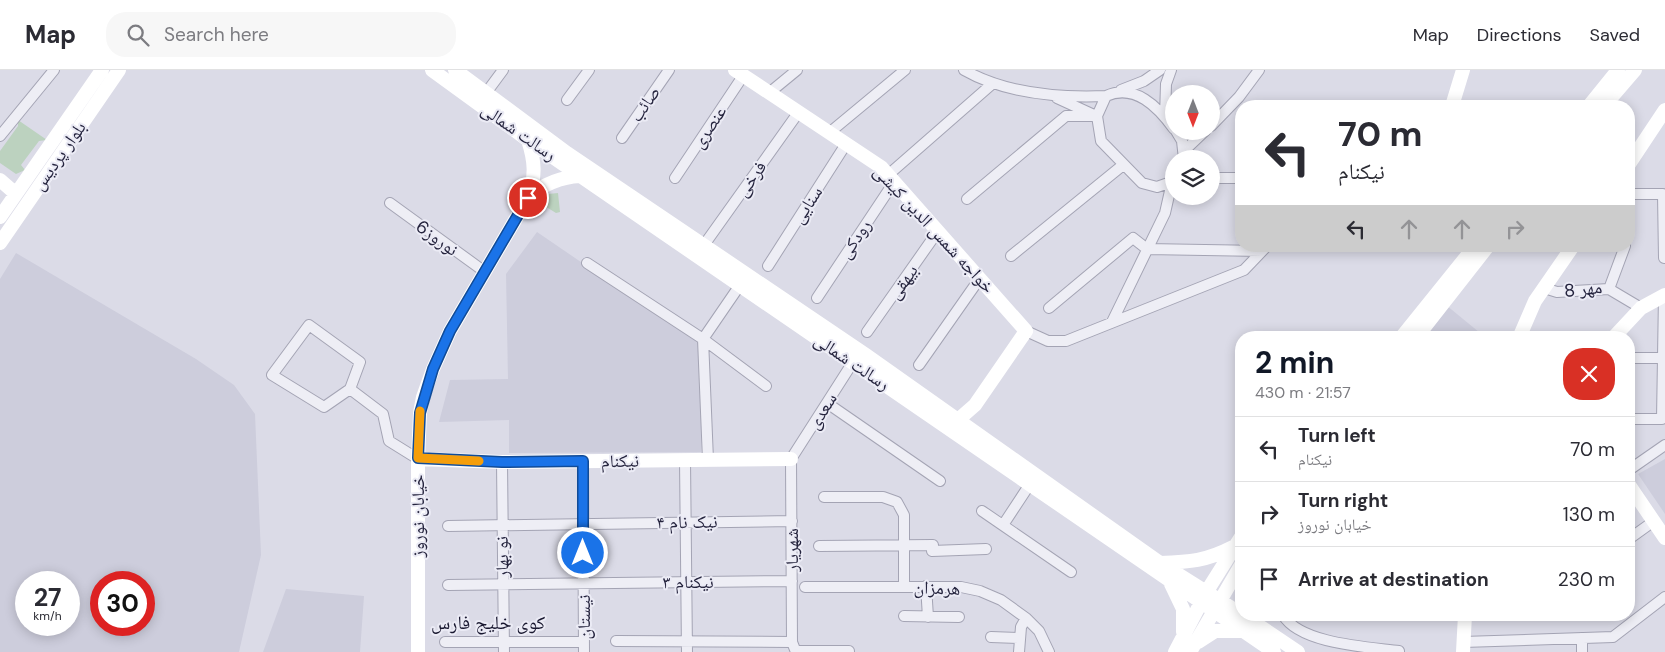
<!DOCTYPE html>
<meta charset="utf-8">
<style>
body{margin:0;font-family:"DM Sans","Noto Naskh Arabic",sans-serif;background:#f7f7f7;color:#2b2b33;height:100vh;display:flex;flex-direction:column;font-size:19px;white-space:nowrap}
*{box-sizing:border-box;margin:0}
p{font-size:16px;color:#7c7c81}
.icon{flex:none;width:28px;height:28px;fill:none;stroke:currentColor;stroke-width:2;stroke-linecap:round;stroke-linejoin:round}
.map{position:relative;flex:1;overflow:hidden}
.panel{position:absolute;left:1235px;top:261px;width:400px;height:290px;display:flex;flex-direction:column;background:#fff;border-radius:20px;box-shadow:0 2px 12px #0003}
.panel>*{flex:none}
.hud{position:absolute;left:1235px;top:30px;width:400px;height:152px;border-radius:20px;box-shadow:0 2px 12px #0003;background:#fff;color:#2b2b33;overflow:hidden}
.needle{width:32px;rotate:180deg}
.controls{position:absolute;left:1165px;top:15px;display:grid;gap:10px}
.controls a{display:grid;place-items:center;width:55px;height:55px;border-radius:50%;background:#fff;box-shadow:0 2px 12px #0003;font-size:25px}
.speed{position:absolute;left:15px;top:501px;display:flex;gap:10px;font-size:25px;font-weight:700;text-align:center}
.speed>*{display:grid;place-content:center;width:65px;height:65px;border-radius:50%;background:#fff;box-shadow:0 2px 12px #0003;line-height:1}
.speed small{font-size:12px;font-weight:400}
.speed .limit{border:8px solid #d22;background:#fff;color:#111}
.pin{position:absolute;display:grid;place-items:center;width:42px;height:42px;color:#fff;margin:-21px;border:2px solid #fff;border-radius:50%;box-shadow:0 1px 5px #0007}
.me{position:absolute;width:55px;margin:-28px;rotate:0deg;stroke-linejoin:round;filter:drop-shadow(0 0 4px #0008)}
.turn{display:flex;align-items:center;gap:18px;height:105px;padding:0 20px;font-size:22px}
.turn .icon{width:65px;height:65px;stroke-width:2.5}
.turn b{display:block;font-size:35px;line-height:42px}
.lanes{display:flex;align-items:center;height:48px;padding:0 20px;background:#0003;justify-content:center;gap:25px;direction:ltr}
.lanes .off{opacity:.35}
.round{display:grid;place-items:center;flex:none;width:52px;height:52px;border-radius:20px;background:#f7f7f7}
.overview{display:flex;align-items:center;justify-content:space-between;height:85px;padding:0 20px}
h1{font-size:30px;font-weight:700;line-height:38px;color:#111827}
ul{padding:0;list-style:none}
li{display:flex;align-items:center;gap:15px;height:65px;padding:0 20px;border-top:1px solid #e1e1e2}
li div{flex:1}
li b{display:block;font-size:19px}
li em{font-style:normal}
header{display:flex;align-items:center;gap:30px;box-sizing:border-box;height:70px;padding:0 25px;background:#fff;border-bottom:1px solid #e1e1e2}
header strong{font-size:24px}
nav{display:flex;gap:28px;margin-inline-start:auto;font-size:18px}
.search{width:350px;height:45px;background:#f7f7f7;display:flex;align-items:center;gap:12px;box-sizing:border-box;padding:0 18px;border-radius:20px;color:#7c7c81;font-size:19px}
.map>svg:first-child{display:block}
.built{fill:#cdcddc;fill-rule:evenodd}
.green{fill:#bcd2bf}
.lines{fill:none;stroke-linecap:round;stroke-linejoin:round}
.street-casing{stroke:#a4a4b4;stroke-width:12}
.street{stroke:#eeeef5;stroke-width:10}
.secondary{stroke:#fff;stroke-width:14}
.route-casing{stroke:#114b97;stroke-width:12}
.route{stroke:#1a73e8;stroke-width:9}
.slow{stroke:#f59e0b;stroke-width:9}
.labels{text-anchor:middle;stroke-width:4;stroke-linejoin:round;paint-order:stroke}
.street-label{font-size:18px;fill:#25243e;stroke:#ebebf5}
.neighbourhood-label{font-size:19px;fill:#18172f;stroke:#ebebf5}
</style>
<header>
<strong>Map</strong>
<div class="search"><svg class="icon" aria-label="search" viewBox="0 0 24 24"><circle cx="10" cy="10" r="6"/><path d="M15 15l6 6"/></svg>Search here</div>
<nav><a>Map</a><a>Directions</a><a>Saved</a></nav>
</header>
<div class="map">
<svg width="1665" height="582" viewBox="0 0 1665 582">
<rect width="100%" height="100%" fill="#dbdbe7"/>
<!-- built -->
<path class="built" d="M537 162 701 274V382L509 383V350L439 352 450 310 508 309 506 204Z
M16 183 196 289 234 315 255 344 261 485 239 582H0V209ZM26 512H69V555H26ZM101 512H144V555H101Z
M1446 235 1485 267 1421 268Z
M1665 389V444L1638 404Z
M286 519 364 526 360 582H263Z"/>
<!-- green -->
<path class="green" d="M18 50 47 70 39 71 21 95 25 100 16 104 0 93V81L18 56Z
M558 123 560 142 556 143 543 135 541 128 548 124Z"/>
<g class="lines">
<defs>
<path id="street" d="M964 0C1006 24 1058 28 1106 26
M1121 20 1144 11 1160 0
M486 23 503 0
M769 23 797 0
M1057 28 1094 45
M567 30 589 0
M1165 47 1166 14 1171 0
M1211 56 1239 27 1259 0
M1174 59C1158 37 1135 13 1106 26L1097 46 1101 71 1142 113 1157 117 1174 111
M1176 61 1182 71 1184 89
M829 63 905 0
M0 66 54 0
M622 68 669 0
M1184 81 1205 61
M888 105 992 14
M675 108 743 6
M1211 108H1241
M1629 124H1663L1664 188
M967 129 1066 46H1097
M390 133 485 202
M704 175 798 43
M1011 186 1123 95
M587 193 703 269 766 316
M768 196 846 74
M1544 218 1557 222 1609 219
M1609 219 1625 176
M1609 219 1641 238
M817 228 894 112
M1049 238 1133 168 1147 179 1262 181
M1112 252 1165 143 1172 112
M309 255 360 292 350 319 324 337 272 305Z
M1026 261 1048 271H1066L1244 200 1267 176
M867 262 938 161
M1629 288H1662
M919 295 980 208
M350 319 383 344 389 371 418 389
M827 333 940 411
M1629 349H1662L1664 225
M685 390 687 582
M708 390 703 269 740 215
M583 391 584 582
M502 392 504 582
M1629 400 1665 375
M824 427H883L897 432 904 445V516
M982 441 1071 502
M1003 455 1030 414
M448 456 792 451
M1629 469 1654 451
M819 476 933 475 932 481 986 479
M448 515 792 511
M926 516 928 547
M805 517H961L980 521 1001 530 1026 548 1021 557 1019 582
M1283 545C1300 574 1368 577 1399 581
M904 546 959 547
M1026 548 1039 561 1049 582
M991 567 1020 568
M1582 568V582
M616 571 792 572
M445 572H584
M1463 572 1613 567 1665 527
M796 581H849
M796 582 792 572 791 389 853 292"/>
</defs>
<!-- street casing -->
<use href="#street" class="street-casing"/>
<!-- street -->
<use href="#street" class="street"/>
<!-- secondary -->
<path class="secondary" d="M432 0 528 70 1274 582
M455 0 567 83 866 285 1160 493 1241 544
M735 0 881 97 1026 261 975 335 959 349
M1452 36 1463 0
M1589 36 1618 0
M1604 36 1635 0
M1629 94 1665 40
M0 110 16 124
M528 127C544 114 560 107 580 106
M0 147 102 0
M0 173 119 0
M1401 268 1475 176
M1416 268 1488 176
M1519 268 1535 231 1573 176
M1613 268 1641 238 1665 225
M418 389 502 392 791 389
M1629 415 1665 468
M1160 493C1190 492 1206 491 1233 477
M1171 514 1183 539V562
M1243 545 1298 582
M1198 572 1215 561H1243
M418 582V389L420 343 423 327 433 299 450 261 528 128C536 106 535 92 528 70
M1175 582 1207 521 1241 467
M1190 582 1241 495
M1463 582 1465 545"/>
</g>
<g class="lines">
<defs>
<path id="route" d="M528 128 450 261 433 299 420 343 418 388 502 392 583 391V483"/>
</defs>
<!-- route casing -->
<use href="#route" class="route-casing"/>
<!-- route -->
<use href="#route" class="route"/>
<!-- slow -->
<path class="slow" d="M420 341 418 388 479 391"/>
</g>
<g class="labels">
<!-- street labels -->
<g class="street-label">
<text transform="translate(645 34) rotate(-55)" y="6">صائب</text>
<text transform="translate(709 57) rotate(-56)" y="6">عنصری</text>
<text transform="translate(519 62) rotate(35)" y="6">رسالت شمالی</text>
<text transform="translate(59 86) rotate(-55)" y="6">بلوار پردیس</text>
<text transform="translate(751 109) rotate(-55)" y="6">فرخی</text>
<text transform="translate(807 135) rotate(-57)" y="6">سنایی</text>
<text transform="translate(934 159) rotate(47)" y="6">خواجه شمس الدين كيشی</text>
<text transform="translate(437 168) rotate(36)" y="6">نوروز6</text>
<text transform="translate(855 169) rotate(-56)" y="6">رودکی</text>
<text transform="translate(903 212) rotate(-55)" y="6">بیهقی</text>
<text transform="translate(1583 219) rotate(-6)" y="6">مهر 8</text>
<text transform="translate(852 292) rotate(34)" y="6">رسالت شمالی</text>
<text transform="translate(822 341) rotate(-58)" y="6">سعدی</text>
<text transform="translate(620 391) rotate(-1)" y="6">نیکنام</text>
<text transform="translate(418 446) rotate(-90)" y="6">خیابان نوروز</text>
<text transform="translate(687 452) rotate(-1)" y="6">نیک نام ۴</text>
<text transform="translate(792 480) rotate(-90)" y="6">شهریار</text>
<text transform="translate(502 487) rotate(-91)" y="6">نو بهار</text>
<text x="688" y="518">نیکنام ۳</text>
<text transform="translate(937 518) rotate(2)" y="6">هرمزان</text>
<text transform="translate(584 547) rotate(-90)" y="6">نیستان</text>
</g>
<!-- neighbourhood labels -->
<g class="neighbourhood-label">
<text x="488" y="559">کوی خلیج فارس</text>
</g>
</g>
</svg>
<div class="controls">
<a><svg class="needle" viewBox="-14 -14 28 28"><path d="M0-13l5 13h-10z" fill="#e53935"/><path d="M0 13l5-13h-10z" fill="#7c7c81"/></svg></a>
<a><svg class="icon" aria-label="layers" viewBox="0 0 24 24"><path d="M12 4l9 5-9 5-9-5zM3 14l9 5 9-5"/></svg></a>
</div>
<div class="speed"><div>27<small>km/h</small></div><div class="limit">30</div></div>
<div class="pin" style="left:528px;top:128px;background:#d93025"><svg class="icon" aria-label="arrive" viewBox="0 0 24 24"><path d="M6 21V4h12l-3 4 3 4H6"/></svg></div>
<svg class="me" style="left:583px;top:483px" viewBox="-20 -20 40 40"><circle r="17" fill="#1a73e8" stroke="#fff" stroke-width="3"/><path d="M0-11L8 9 0 5-8 9z" fill="#fff"/></svg>
<div class="hud">
<div class="turn"><svg class="icon" aria-label="left" viewBox="0 0 24 24"><path d="M17 20v-9H6M10 6l-5 5 5 5"/></svg><div><b>70 m</b>نیکنام</div></div>
<div class="lanes"><svg class="icon" aria-label="left" viewBox="0 0 24 24"><path d="M17 20v-9H6M10 6l-5 5 5 5"/></svg><svg class="icon off" aria-label="ahead" viewBox="0 0 24 24"><path d="M12 20V5M6 11l6-6 6 6"/></svg><svg class="icon off" aria-label="ahead" viewBox="0 0 24 24"><path d="M12 20V5M6 11l6-6 6 6"/></svg><svg class="icon off" aria-label="right" viewBox="0 0 24 24"><path d="M7 20v-9h11M14 6l5 5-5 5"/></svg></div>
</div>
<section class="panel">
<div class="overview"><div><h1>2 min</h1><p>430 m · 21:57</p></div><a class="round" style="background:#d93025;color:#fff"><svg class="icon" aria-label="close" viewBox="0 0 24 24"><path d="M6 6l12 12M18 6L6 18"/></svg></a></div>
<ul>
<li><svg class="icon" aria-label="left" viewBox="0 0 24 24"><path d="M17 20v-9H6M10 6l-5 5 5 5"/></svg><div><b>Turn left</b><p>نیکنام</p></div><em>70 m</em></li>
<li><svg class="icon" aria-label="right" viewBox="0 0 24 24"><path d="M7 20v-9h11M14 6l5 5-5 5"/></svg><div><b>Turn right</b><p>خیابان نوروز</p></div><em>130 m</em></li>
<li><svg class="icon" aria-label="arrive" viewBox="0 0 24 24"><path d="M6 21V4h12l-3 4 3 4H6"/></svg><div><b>Arrive at destination</b></div><em>230 m</em></li>
</ul>
</section>
</div>
